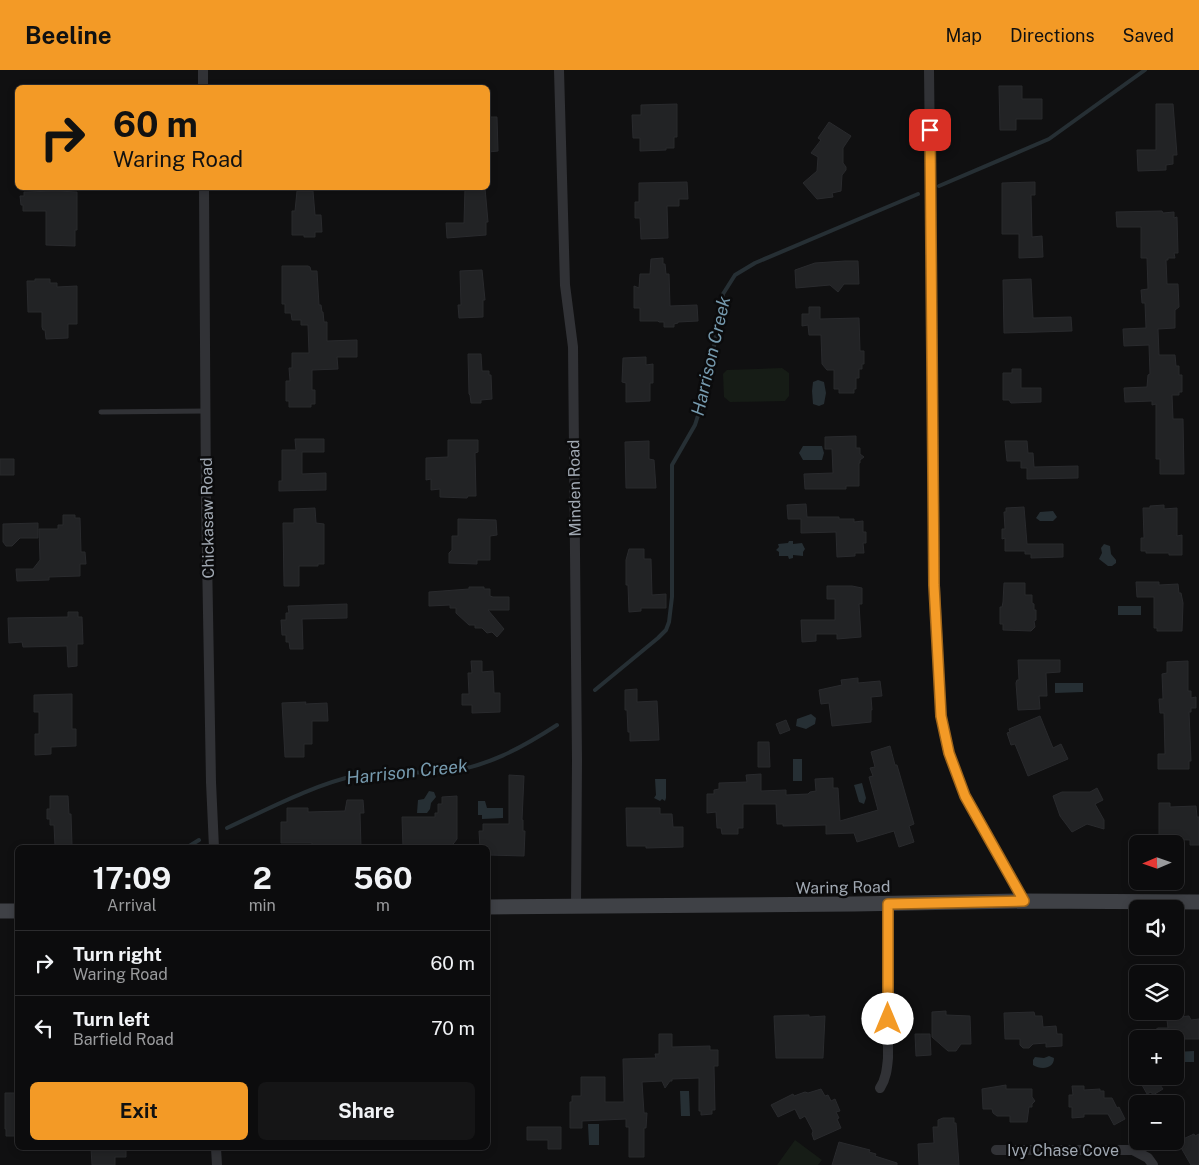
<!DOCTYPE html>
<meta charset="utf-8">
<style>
body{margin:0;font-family:"Public Sans",sans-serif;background:#151516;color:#f1f3f6;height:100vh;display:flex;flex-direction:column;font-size:19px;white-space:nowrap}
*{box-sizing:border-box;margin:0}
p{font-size:16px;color:#9a9b9d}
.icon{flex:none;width:28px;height:28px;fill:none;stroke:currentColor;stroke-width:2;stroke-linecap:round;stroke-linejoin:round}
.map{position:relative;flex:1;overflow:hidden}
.side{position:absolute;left:15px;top:775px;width:475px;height:305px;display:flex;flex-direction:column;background:#0c0c0d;border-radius:8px;box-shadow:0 2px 8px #0003,0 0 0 1px #2c2c2e}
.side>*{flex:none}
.top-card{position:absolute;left:15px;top:15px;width:475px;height:105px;border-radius:8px;box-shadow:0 2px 8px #0003,0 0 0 1px #2c2c2e;background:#f39a26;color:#111;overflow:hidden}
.needle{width:32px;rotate:268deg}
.fabs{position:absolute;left:1129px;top:765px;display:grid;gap:10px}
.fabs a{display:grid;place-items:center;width:55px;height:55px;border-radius:8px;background:#0c0c0d;box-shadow:0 2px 8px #0003,0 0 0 1px #2c2c2e;font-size:25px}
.pin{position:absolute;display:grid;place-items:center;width:42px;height:42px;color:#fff;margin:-21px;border-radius:10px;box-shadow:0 2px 8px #0006}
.me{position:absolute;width:55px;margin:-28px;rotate:0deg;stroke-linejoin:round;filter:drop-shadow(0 0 4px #0008)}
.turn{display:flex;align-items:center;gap:18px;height:105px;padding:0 15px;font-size:22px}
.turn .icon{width:65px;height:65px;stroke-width:2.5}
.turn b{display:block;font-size:35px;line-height:42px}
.eta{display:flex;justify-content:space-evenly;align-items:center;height:85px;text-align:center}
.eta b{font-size:30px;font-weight:700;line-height:35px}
.button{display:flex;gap:10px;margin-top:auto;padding:10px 15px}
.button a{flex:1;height:58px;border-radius:8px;background:#f39a26;color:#111;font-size:20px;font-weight:700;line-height:58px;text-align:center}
.button a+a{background:#151516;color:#f1f3f6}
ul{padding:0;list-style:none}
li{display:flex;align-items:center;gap:15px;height:65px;padding:0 15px;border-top:1px solid #2c2c2e}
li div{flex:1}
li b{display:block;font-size:19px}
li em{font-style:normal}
header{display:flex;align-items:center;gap:30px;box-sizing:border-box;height:70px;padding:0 25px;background:#f39a26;color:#111}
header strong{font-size:24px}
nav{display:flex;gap:28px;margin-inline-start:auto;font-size:18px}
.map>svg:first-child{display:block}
.green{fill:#161c16}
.water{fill:#262f34}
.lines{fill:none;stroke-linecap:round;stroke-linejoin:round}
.stream{stroke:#262f34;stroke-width:4}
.building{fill:#222325;stroke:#292a2d}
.service{stroke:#313236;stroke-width:5}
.minor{stroke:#313236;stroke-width:10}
.secondary{stroke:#3f4146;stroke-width:15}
.route-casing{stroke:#9e6419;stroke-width:12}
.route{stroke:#f39a26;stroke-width:9}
.labels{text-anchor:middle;stroke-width:5;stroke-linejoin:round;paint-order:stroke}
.street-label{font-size:16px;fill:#a0a8b2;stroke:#0b0b0c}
.water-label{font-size:18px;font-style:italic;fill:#769aae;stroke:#0b0b0c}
</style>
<header>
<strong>Beeline</strong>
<nav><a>Map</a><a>Directions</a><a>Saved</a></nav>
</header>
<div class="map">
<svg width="1199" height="1095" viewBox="0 0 1199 1095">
<rect width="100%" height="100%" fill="#101011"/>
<!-- green -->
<path class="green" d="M782 298 789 303V326L785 331 730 332 724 327 723 304 727 300Z
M795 1070 822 1090 818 1095H777Z"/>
<!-- water -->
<path class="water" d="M818 310 824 312 826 323 824 334 819 336 813 334 812 321 813 312Z
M803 376H822L824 383 822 390H803L799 383Z
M1053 441 1057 447 1053 451H1040L1036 448 1040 442Z
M789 471H793V474L802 473 805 479 803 482V486L793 485V488L789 489 788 486H779V482L776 480 779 477 778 474 788 473Z
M1104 474 1110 476 1111 484 1116 490V493L1112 496H1108L1099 489 1102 483 1101 478Z
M1118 536H1141V545H1118Z
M1055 613H1083V622L1055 623Z
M811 644 816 648 815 654 806 659 796 656 797 649Z
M793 689H802V711H793Z
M655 709H666V728L665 731 662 729 660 731 654 728 656 725Z
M862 713 866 728 864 734 859 732 854 715Z
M429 721 434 722 436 727 431 733 430 739 427 743H417L418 730 424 729Z
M478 731H485L487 738H503V748L482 749V745H478Z
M1194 981V992H1175V982Z
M1049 986 1054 988C1054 999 1041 1000 1033 995V990L1035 987 1044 988Z
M680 1021H689L690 1046H681Z
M588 1054H599V1075H589Z"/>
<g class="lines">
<!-- stream -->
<path class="stream" d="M939 116 1049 69 1145 0
M595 620 658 568 666 560 669 552 672 527V395L695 355 707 317 723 224 735 205 755 193 918 124
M227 758C268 739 315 714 358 705 386 700 414 704 442 702 484 699 523 677 557 655
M186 778 199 770"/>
</g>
<!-- building -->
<path class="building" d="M999 16H1022V29H1042V49H1016V60H1000Z
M677 34V67H674V78H666V80L640 81V68H633L632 45H641V35Z
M1156 34H1173L1177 85H1173V94L1166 95V100L1138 101 1137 80H1156Z
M488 47H497L498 81 488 82Z
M829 52 851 66 843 78V93L846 97V100L842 105 841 121 832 123 833 127 817 129 803 113 817 101 818 87 811 83 821 70 818 68Z
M687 112 688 129H679V136H667L668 168 641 169 640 148H635V132H639V113Z
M1035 112V125H1031L1032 167 1042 166 1043 187 1019 188V164H1002V113Z
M465 118H485L488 152H486V165L447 168 446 153H464Z
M57 121 77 122V160H75V176L46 175V141H23V135H21L20 126H24V122Z
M297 121H313L315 145H321L322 162H315V167H304V165H292V141H295Z
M1162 141 1163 143 1174 142V148L1177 147 1178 183H1174L1175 188H1168V190H1166L1167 214H1178L1179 237 1175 240V258L1158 259 1159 285H1175L1176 296H1179V305H1182V322H1179V325H1172L1173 349H1183L1184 404H1160V389H1156V334L1152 335V331L1125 332 1124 318 1147 317 1148 305 1150 304 1149 275 1124 276 1123 259 1146 258 1145 233H1142L1141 220 1148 219 1147 188H1141V157H1117L1116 142Z
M663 188V194H665L666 204H669L670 236 697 235 698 251 678 252V253L674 254V257H664V252H659L658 251H640V238H634V216L639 218 640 204H650L651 189Z
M845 191H858L859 214H844L838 222 830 215 796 218 795 200 815 193Z
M282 196H308L310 197 311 201H317L319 235H321L322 242H323L324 252H327V271L357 270V287H337L338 299 312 300V320H315V334H311V337H289V331H286V311H290L289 298H292V283H309L308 255H301V250H292L291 243H285V234H282Z
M482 200 485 230H483V247L459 248 458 235H461L460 201Z
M35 209H50V213H57V217L77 216V254H68V268L46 269 45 260H43L42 257V242H28L27 211H35Z
M1031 209 1033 248 1071 247 1072 261 1004 263 1003 210Z
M809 237H820V249L859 248 860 281H864V294H862V299H859V308H856V319H854V323H839V319H834V300H827L822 294 821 265H809L808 255 802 256V244H809Z
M468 284H481L482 301H489V305H491L492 329 481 330V333H471L470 325 469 324Z
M646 287V295L653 294V313H650V331L626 332V313L622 312 623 288Z
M1012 299H1021V318H1041V332L1011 333 1009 330H1003V303H1012Z
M856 366V378H860V384L864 387 860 390V393H859V416H846V419H805L804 404 833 403 832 379H825V367Z
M295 369H324V382H302V404L326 403V420L279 421V411H282V380H296Z
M448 370H478V382L475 383 476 426H468L467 428 440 427V419L431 420V409L426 410V388L448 387Z
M649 371V389L654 390 656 418H626L625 372Z
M1005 371H1027L1028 383H1033L1034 397 1078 396V408L1027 409V398H1021V391H1007Z
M0 389H14V405H0Z
M806 434 807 447H839V449H854V452L863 451V462H866V473H863L864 483H855V486L837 487 836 462 801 463V449H788L787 435Z
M1164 435V439L1177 438V466L1182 465V485H1169V483H1146V481H1141V468H1144L1143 438H1150V436Z
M1024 437 1027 474H1063V487L1031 488V484H1025V481H1005V468L1002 469V459H1005L1004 442H1006V438Z
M315 438 316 453 324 454V494H318V496H299V516H284L283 453H294V439Z
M63 445H75V448H80L81 482H85L86 494H80V506L49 507V510L17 511 16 499H33L40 490 39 459H58V455H63Z
M458 449 496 450 497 465 490 466V490H477V494L449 493V483L452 480V466H458Z
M38 453V468H20L12 476H6L3 472V454Z
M629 479H644V489H651L652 525 666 524V538H641V541L629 542 628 515H626V490Z
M1136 512H1159V515L1178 514 1179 523H1181L1183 533 1182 561H1157V558H1154V527H1137Z
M1004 513H1025V525H1032V533L1034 534V540H1036V550L1034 551 1035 557 1031 561 1003 560V554H1000V537H1002L1003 532Z
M827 516H852L862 518V534H859L861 567 837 569V564H816V571L802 572 801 550H835V529H827Z
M469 517H484V519H490V526L493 527H509V540H488L504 559 497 567 492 562 487 563 482 558H475V555H469L456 543V538H450V535L429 536V522L469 519Z
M347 534V548L302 549 303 579H290L289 572H286V565H282L281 550H286V543H289L288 536Z
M68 542H78V547H82L83 574H77V596L68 597 67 576 23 577 22 572 9 573 8 548 68 547Z
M1018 590H1060V602L1046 603 1047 626H1039L1040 639 1018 640 1016 613 1017 610H1019Z
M471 591H482V602L493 601 494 623H500V642L472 643V635H462V624H469L468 603H472Z
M1188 591V621H1191V628L1196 627V638H1191V642H1189L1191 691H1189V699H1158V684H1165L1164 643H1160L1159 629H1163L1162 604 1167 603V592Z
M858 608V613L880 611 882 626 871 627 872 640H871V652L832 656 829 633 821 634 819 620 842 615 841 610Z
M637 619V632L657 631 659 670 630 671V662H628L627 640H625V620Z
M72 624V659H76V676L51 677V684L35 685V664H39V642H34V625Z
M306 632 305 634 327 633 328 651H312V674H304V687H285L282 633Z
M1040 646 1053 678 1061 674 1068 689 1028 706 1015 674 1011 675 1007 663 1010 662 1009 659Z
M786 650 790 660 780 664 776 654Z
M758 672H769L770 697H758Z
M890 676 895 695H897L914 754 909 756 914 772 899 777 894 761 857 772 854 763 826 764V755L783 756V754H777L776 734H743V758H738V764H722L721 758H717L716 742 707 743V724H714V720L719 719V713L747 712 746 705 761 704V721L786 720V725L808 724 810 722 816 721 815 709 833 708V718H838L840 751 878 740 869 707 873 706 870 698 875 697 871 682Z
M509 705 524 706 522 750H523V761H525L524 786 488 785V778H480L479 761H483V754H509Z
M1097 718 1103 730 1095 734 1104 750V759L1087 754 1072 762 1060 746 1053 726 1062 722H1090Z
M50 726H68L69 744H71L72 775 55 776 54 755H50V749H47V739H50Z
M457 726V769L450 778H403L402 747H435V743H438V734H442V727Z
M347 730H363L364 743H360L361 778H312V773H281V752H287V738H308V742L345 741Z
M1159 733H1170V737L1196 736 1197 747H1199V775H1190V770L1159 769Z
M626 738H660V744H672L673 757H683V777L646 778V776H627Z
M946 941V945L970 946 971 974H961L956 981H948L932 967V942Z
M1034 942 1035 946H1042L1043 957 1056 956 1057 964H1062V976L1046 977V973L1033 974 1029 978H1023L1020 975V969H1005L1004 943Z
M809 945V947L825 946 823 988H776L774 946Z
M1189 946 1191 950 1199 949V969H1141L1158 958H1168L1167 950 1177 949 1178 947Z
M659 964H672V977L710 976V980H718V996H714L715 1040H712V1044L701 1045V1041H699V1008L672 1009V1011H670L665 1018 662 1011 642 1012 644 1043H647L646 1058H644V1087H629V1057H626V1049L582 1051V1058H570V1032H572V1026H581V1007H605V1032H624L623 989 656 988 655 984H659Z
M915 964H930L931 985 916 986Z
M1137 1006H1160L1164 1013 1160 1015 1163 1019 1153 1025 1151 1022 1147 1024Z
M1006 1015V1019H1032V1027L1035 1031 1032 1034V1037H1029L1027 1052H1010V1046H997L993 1043 992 1039H983L982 1019Z
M1072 1016H1084V1020L1100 1019V1021H1104V1028H1112L1117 1038 1119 1037 1125 1049 1114 1055 1108 1044H1084V1047L1072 1048V1037H1069V1025H1073Z
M821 1019 825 1026 828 1025 831 1031 835 1029 840 1041 836 1042 839 1048 837 1049 841 1058 814 1070 812 1064 813 1061 805 1046 800 1049 795 1039 778 1047 771 1035 793 1024 794 1026 805 1022 808 1023Z
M5 1023H18V1066H6V1059H5Z
M943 1048H954V1053H956L959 1095H919L918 1074 934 1073 933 1057H938V1050Z
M527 1057H561V1079H548V1070H527Z
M1194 1064 1195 1066 1199 1064V1095H1191L1180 1076 1185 1073 1183 1069Z
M839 1072 870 1080 869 1082 876 1084 875 1086 897 1093V1095H832Z
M91 1078H126V1087H115V1095H92Z"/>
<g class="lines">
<!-- service -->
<path class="service" d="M101 342 206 341"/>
<!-- minor -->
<path class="minor" d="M203 0V18
M559 0 565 215 573 277 577 690 576 836
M929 0 935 515 941 646 949 683 965 725 1024 831
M204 118 206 430 211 712 214 778
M880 1018C886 1009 887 999 888 988V833
M216 1078 217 1095
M996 1080H1133L1148 1088 1153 1095"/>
<!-- secondary -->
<path class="secondary" d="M488 837 854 834 1024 831 1199 832
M0 841H18"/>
</g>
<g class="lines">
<defs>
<path id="route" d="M888 949V834L1024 831 965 726 949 683 941 646 934 515 930 60"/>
</defs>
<!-- route casing -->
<use href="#route" class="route-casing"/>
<!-- route -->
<use href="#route" class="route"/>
</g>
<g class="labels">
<!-- street labels -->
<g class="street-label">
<text transform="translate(574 418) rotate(-91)" y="6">Minden Road</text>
<text transform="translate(207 448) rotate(-91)" y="6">Chickasaw Road</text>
<text transform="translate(843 817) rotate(-1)" y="6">Waring Road</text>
<text x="1063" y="1086">Ivy Chase Cove</text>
</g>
<!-- water labels -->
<g class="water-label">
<text transform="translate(711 286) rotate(-77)" y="6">Harrison Creek</text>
<text transform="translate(407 702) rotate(-6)" y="6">Harrison Creek</text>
</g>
</g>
</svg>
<div class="fabs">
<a><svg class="needle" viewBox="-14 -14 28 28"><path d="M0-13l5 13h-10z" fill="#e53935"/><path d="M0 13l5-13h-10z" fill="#9a9b9d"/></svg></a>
<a><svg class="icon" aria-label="sound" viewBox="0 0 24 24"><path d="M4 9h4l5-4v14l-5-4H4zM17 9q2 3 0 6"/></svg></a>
<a><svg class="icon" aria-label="layers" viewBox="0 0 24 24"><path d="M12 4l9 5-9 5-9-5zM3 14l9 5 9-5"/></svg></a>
<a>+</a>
<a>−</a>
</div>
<div class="pin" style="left:930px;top:60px;background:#d93025"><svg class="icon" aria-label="arrive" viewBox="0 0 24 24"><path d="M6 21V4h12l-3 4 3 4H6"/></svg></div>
<svg class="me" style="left:888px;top:949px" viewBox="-20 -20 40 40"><circle r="19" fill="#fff"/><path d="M0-13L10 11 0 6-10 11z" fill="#f39a26"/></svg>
<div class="top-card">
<div class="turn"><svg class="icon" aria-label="right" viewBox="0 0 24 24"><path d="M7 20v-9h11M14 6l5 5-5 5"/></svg><div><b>60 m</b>Waring Road</div></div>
</div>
<section class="side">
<div class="eta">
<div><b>17:09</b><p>Arrival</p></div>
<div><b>2</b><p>min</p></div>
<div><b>560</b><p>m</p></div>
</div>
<ul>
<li><svg class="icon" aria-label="right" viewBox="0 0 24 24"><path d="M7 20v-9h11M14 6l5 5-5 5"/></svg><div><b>Turn right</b><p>Waring Road</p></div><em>60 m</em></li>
<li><svg class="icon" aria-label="left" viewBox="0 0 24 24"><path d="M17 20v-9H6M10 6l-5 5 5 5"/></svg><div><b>Turn left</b><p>Barfield Road</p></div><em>70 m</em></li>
</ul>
<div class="button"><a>Exit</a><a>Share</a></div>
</section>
</div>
